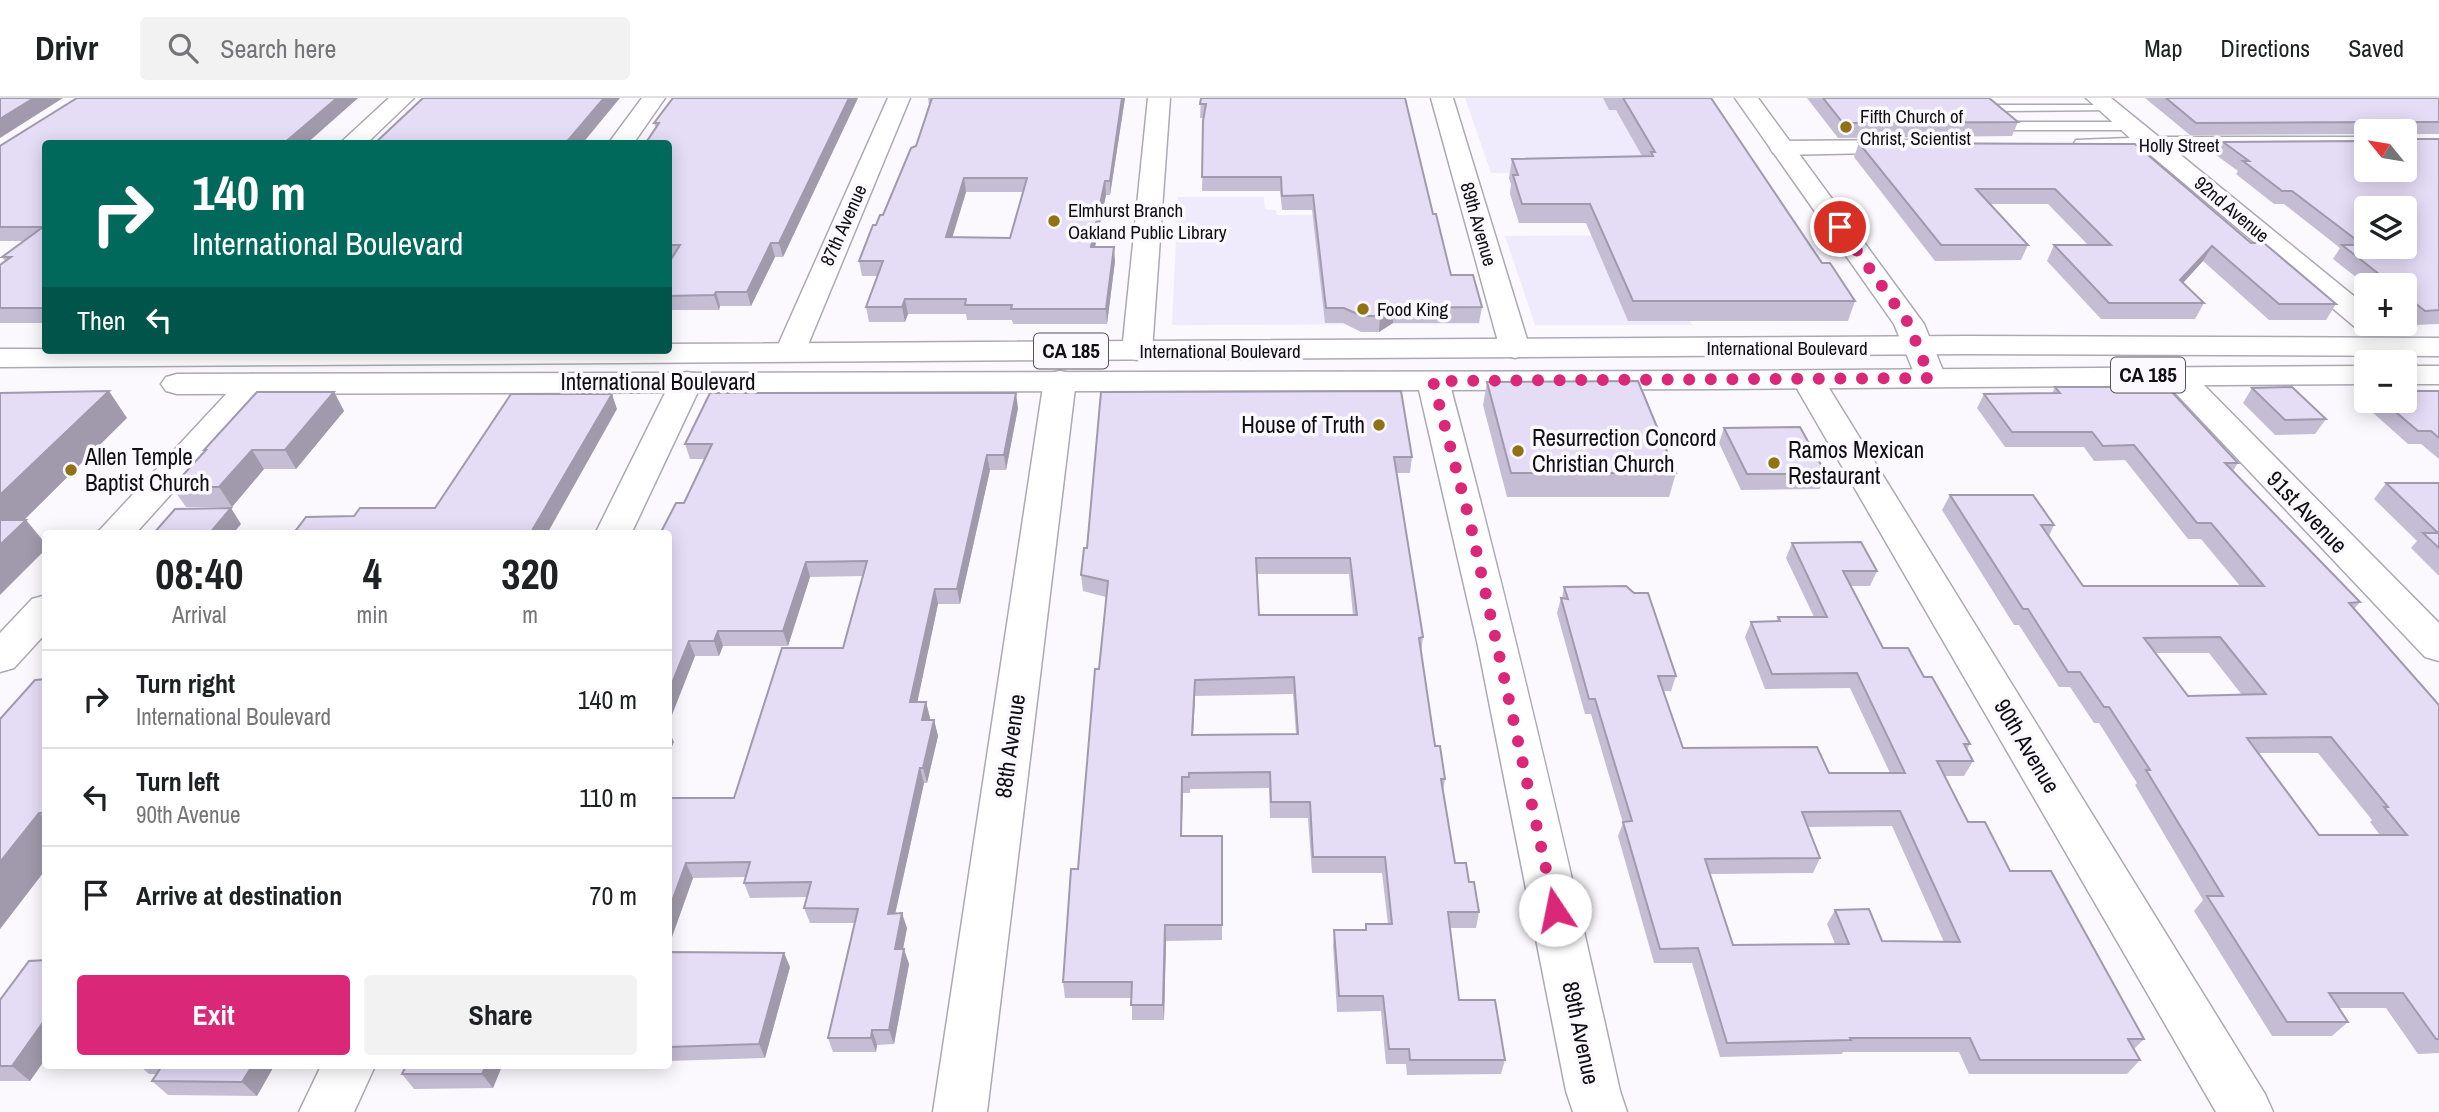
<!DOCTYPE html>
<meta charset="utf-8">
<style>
body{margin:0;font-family:"Archivo Narrow",sans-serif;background:#f2f2f2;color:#202124;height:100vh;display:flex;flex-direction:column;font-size:26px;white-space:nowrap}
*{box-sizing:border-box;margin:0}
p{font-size:23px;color:#757577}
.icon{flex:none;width:38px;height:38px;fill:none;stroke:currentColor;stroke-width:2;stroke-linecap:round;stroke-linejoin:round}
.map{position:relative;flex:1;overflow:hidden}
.drawer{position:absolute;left:42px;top:432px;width:630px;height:539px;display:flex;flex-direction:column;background:#fff;border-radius:7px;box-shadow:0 4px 18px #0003}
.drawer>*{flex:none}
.banner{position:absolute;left:42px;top:42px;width:630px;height:214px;border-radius:7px;box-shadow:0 4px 18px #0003;background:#00695c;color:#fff;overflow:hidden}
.needle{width:46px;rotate:300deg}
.buttons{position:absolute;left:2354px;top:21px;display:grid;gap:14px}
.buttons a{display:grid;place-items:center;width:63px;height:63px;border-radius:7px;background:#fff;box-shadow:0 4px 18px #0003;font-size:35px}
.pin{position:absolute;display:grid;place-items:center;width:60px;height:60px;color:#fff;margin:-30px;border:4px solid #fff;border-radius:50%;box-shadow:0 2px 7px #0007}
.me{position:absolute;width:77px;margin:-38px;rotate:349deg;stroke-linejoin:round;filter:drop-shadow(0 0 5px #0008)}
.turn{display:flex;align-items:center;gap:24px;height:147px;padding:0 35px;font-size:32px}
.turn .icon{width:91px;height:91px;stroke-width:2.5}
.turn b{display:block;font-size:49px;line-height:60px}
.then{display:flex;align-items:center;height:66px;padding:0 35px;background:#0003;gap:14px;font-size:26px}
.eta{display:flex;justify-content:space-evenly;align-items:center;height:119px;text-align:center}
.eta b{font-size:42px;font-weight:700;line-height:49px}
.cta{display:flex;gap:14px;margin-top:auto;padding:14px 35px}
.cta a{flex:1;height:80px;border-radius:7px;background:#db2777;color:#fff;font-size:28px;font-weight:700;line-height:80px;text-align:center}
.cta a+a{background:#f2f2f2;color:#202124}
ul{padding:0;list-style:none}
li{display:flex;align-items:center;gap:21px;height:98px;padding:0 35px;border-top:2px solid #e0e0e0}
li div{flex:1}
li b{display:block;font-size:26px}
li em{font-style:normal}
header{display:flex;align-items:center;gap:42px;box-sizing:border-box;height:98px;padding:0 35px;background:#fff;border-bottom:2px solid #e0e0e0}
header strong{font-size:33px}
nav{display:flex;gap:38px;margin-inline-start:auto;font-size:24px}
.search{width:490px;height:63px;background:#f2f2f2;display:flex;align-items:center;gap:18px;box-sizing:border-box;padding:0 24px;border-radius:7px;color:#757577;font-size:26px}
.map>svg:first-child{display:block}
.built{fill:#f0ebfc}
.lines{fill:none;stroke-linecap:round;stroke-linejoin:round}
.lane-casing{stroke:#aca9b2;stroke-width:3}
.street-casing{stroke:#aca9b2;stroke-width:3}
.secondary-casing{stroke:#aca9b2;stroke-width:3}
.primary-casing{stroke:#aca9b2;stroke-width:3}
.lane{fill:#fff;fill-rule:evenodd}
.street{fill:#fff;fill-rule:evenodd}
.secondary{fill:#fff;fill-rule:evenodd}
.primary{fill:#fff;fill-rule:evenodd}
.wall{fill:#c5bdd4;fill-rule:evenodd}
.shaded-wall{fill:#a09aac}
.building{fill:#e5dcf6;stroke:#a09aac;stroke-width:2;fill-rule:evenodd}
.route{stroke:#db2777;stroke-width:12;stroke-dasharray:0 21.6}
.poi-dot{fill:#907116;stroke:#fbf9fe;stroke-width:2.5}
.labels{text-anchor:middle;stroke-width:7;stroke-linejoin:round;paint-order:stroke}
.far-poi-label{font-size:19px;fill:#0f0e12;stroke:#fbf9fe;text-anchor:start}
.far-street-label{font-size:19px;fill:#0f0e12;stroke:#fbf9fe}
.shield{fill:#fbf9fe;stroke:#565459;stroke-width:2}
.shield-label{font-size:21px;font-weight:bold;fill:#0f0e12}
.street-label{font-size:23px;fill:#0f0e12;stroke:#fbf9fe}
.poi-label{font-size:23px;fill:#0f0e12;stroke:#fbf9fe;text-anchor:start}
</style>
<header>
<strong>Drivr</strong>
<div class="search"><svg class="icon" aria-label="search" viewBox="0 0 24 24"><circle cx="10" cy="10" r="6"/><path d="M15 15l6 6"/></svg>Search here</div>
<nav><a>Map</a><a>Directions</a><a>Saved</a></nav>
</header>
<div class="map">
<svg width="2439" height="1014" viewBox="0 0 2439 1014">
<rect width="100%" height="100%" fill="#fbf9fe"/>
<!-- built -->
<path class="built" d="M1465 0H1697L1661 161 1692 227H1535L1505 138 1649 137 1617 75H1491Z
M1178 99H1264L1265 111 1276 112 1277 117 1385 116 1399 191H1471L1480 226 1172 227Z"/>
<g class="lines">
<defs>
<path id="lane" d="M1988 7H2110L2116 10 2114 12 1998 13 2010 24H2132L2138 28 2132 32H2007L1984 12 1982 10Z"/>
<path id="street" d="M389 0H414L366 46H339Z
M642 0H665L633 46H608Z
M888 0H910L805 254 801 261 790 263 779 261 775 254Z
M1148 0H1170L1152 253 1148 260 1137 262 1126 260 1122 253Z
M1431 0H1453L1530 251 1526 257 1515 260 1504 257 1500 251Z
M2086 0H2111L2159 39H2366V53L2177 54 2366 208V226H2379L2377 229 2366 232 2355 229 2147 54 2076 52 2073 47 2076 42 2130 40Z
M1910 42 1919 44 1922 49 1919 54 1782 57 1773 55 1770 50 1773 45 1782 43Z
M2176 268 2187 270 2439 525V563L2425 559 2165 284 2160 277 2165 270Z
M1060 273 1071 275 1076 282 987 1014H933L1044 282 1049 275Z
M1808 273 1819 275 1824 282 2265 996 2273 1014H2216L1792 282 1797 275Z
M687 274 698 276 703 283 631 436H595L671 283 676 276Z
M1433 274 1444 276 1449 283C1512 518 1567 755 1620 993L1627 1014H1573L1566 993 1478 548 1417 283 1422 276Z
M253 276 264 279 269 286 264 293 135 436H96L242 279Z
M46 497V535L14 570 0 574V535L32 501Z
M321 968H375L354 1014H299Z"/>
<path id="secondary" d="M1735 0H1758L1910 207 1924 226 1946 280 1941 287 1930 289 1919 287 1894 226Z"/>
<path id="primary" d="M1967 238 2439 240V258L1967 256 0 269V251L668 252V246Z
M2366 268V286L1719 291 177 296 166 293 161 286 166 279 177 276 1719 273Z
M2404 268H2439V286H2404Z"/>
</defs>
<!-- lane casing -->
<use href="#lane" class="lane-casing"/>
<!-- street casing -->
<use href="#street" class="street-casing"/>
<!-- secondary casing -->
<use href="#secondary" class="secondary-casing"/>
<!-- primary casing -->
<use href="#primary" class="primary-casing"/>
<!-- lane -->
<use href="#lane" class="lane"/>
<!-- street -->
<use href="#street" class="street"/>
<!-- secondary -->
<use href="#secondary" class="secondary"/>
<!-- primary -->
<use href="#primary" class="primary"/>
</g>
<!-- wall -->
<path class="wall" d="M77 0H358L306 46H46V225H0V167L5 163 2 159 24 143H0V48Z
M858 0 783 159H775L751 208H720L719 212H668V166L672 161H668V46L656 30 654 25Z
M928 0H1125L1110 97H1106L1095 149 1115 163 1107 226H1013L1012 222H967L966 216H908L905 224H869L866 209 878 178H862L859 163 883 117 916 48 929 7ZM966 94H1023L1010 140 952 139Z
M1201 0 1433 116 1451 177 1482 209 1479 225H1393L1379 234H1361L1343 225H1325L1312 112H1282L1280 93H1202L1204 20H1200Z
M1603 0H1711L1822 165 1855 203 1848 223H1628L1586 125H1519L1510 96 1511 86 1509 80 1512 61 1642 58 1616 12H1609Z
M1807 0H1883L2018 24 2012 38 1838 40Z
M2145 0H2439V36H2410V41H2439V226L2415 227 2404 218V187H2366L2333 161 2340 150 2284 106H2274L2236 76 2238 73 2216 57 2223 44 2366 72 2404 33H2366V36L2190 37Z
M1859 45 2135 46 2251 145 2336 206 2326 222H2269L2203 163 2183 185 2204 205 2195 221H2101L2047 163 2054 147H2088L2048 106H1990L2028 147 2021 162 1935 163 1854 59Z
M1487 284 1676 375 1669 399H1507L1483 307Z
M2055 289 2238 365 2233 373 2360 504 2354 511 2439 607V955L2418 956 2386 910H2339L2348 924 2332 938H2272L2194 813 2203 802 2135 687 2137 685 2099 625H2094L2070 589H2059L2019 527H2014L1942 412 1950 397 2054 427 2049 438 2083 488H2240L2201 441H2188L2125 362 2094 363 2084 349H2005L1977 310 1984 296 2052 295ZM2156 555H2209L2242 597 2188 598ZM2258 655H2318L2372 722 2370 724 2380 737H2319Z
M2252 290 2326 321 2315 336 2275 337 2243 305Z
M2439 293V361L2421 346H2408L2363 306 2366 301V303H2404Z
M334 294 344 313 296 371H264L232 409H186L172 389 205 354 204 352Z
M1101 294 1412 359 1410 375H1397L1423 539 1421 556 1435 648 1445 681 1443 693 1455 765 1469 784 1479 814 1476 830H1450L1459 902 1505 962 1501 976 1407 977 1406 966H1386L1381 913 1337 914 1333 848 1334 832H1365L1366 826H1388L1382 775H1312L1308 720H1270L1269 690 1190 691V695H1183L1181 738H1222V842L1166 843 1164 922H1132V900H1065L1063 884 1078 771 1106 499 1083 493 1081 477 1087 450ZM1257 476H1349L1353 517H1259ZM1293 596 1296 636 1193 637 1195 598Z
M1018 310 1006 372H990L960 506H938L917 604H926L930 620 929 622H934L938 638 927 685H924L895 816 907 830 903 851 909 866 894 946 877 947 876 954H833L828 940 854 825H810L804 810 807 799 750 800 744 785 745 779 693 780 668 850V700H734L843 550 863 478 810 479 788 548H723L719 558H695L668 627 661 434 684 405 705 361H690L685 346Z
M1724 330 1826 376 1820 391 1741 392 1719 345Z
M2386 385H2439V478L2411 450 2417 443 2374 401Z
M1792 445 1877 473 1870 488H1851L1883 550 1924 579 1970 646 1967 651 1973 663 1964 678H1945L1968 724 2010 773 2144 941 2134 951 2140 962 2127 976H1969L1959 954H1843L1842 956 1720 959 1692 865H1654L1618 738 1623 725 1591 616H1585L1557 515 1561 500 1562 501 1564 489 1676 578 1671 593H1663L1683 650 1829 675H1890L1850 590 1765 591 1745 539 1751 524H1777L1778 519H1814L1786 460ZM1892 728 1944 844 1882 843 1835 812 1827 826 1835 846 1733 847 1709 776 1813 775 1820 760 1808 729Z
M46 581V771L0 831Z
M668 854 790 869 765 960 668 963Z
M46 862V960L30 983H0V902Z
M140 968H274L257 998 168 997 152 983 157 976H149Z
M502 968 493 990 414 991 402 976Z"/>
<!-- shaded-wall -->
<path class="shaded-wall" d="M34 0H63L0 40V21Z
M337 0H358L306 46H283Z
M604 0H620L582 46H565Z
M849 0H858L783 159 779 145Z
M1122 0H1125L1110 97V83Z
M964 80 966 94 948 154 946 139Z
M1105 83 1106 97 1092 163 1091 149Z
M771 145 775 159 751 208 747 194Z
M2212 148 2203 163 2171 198 2180 182Z
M1114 149 1115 163 1107 226 1106 211Z
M716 194 720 208 719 212 714 197Z
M905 201 908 216 905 224 902 209Z
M1394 210 1393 225 1379 234 1380 218Z
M109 293 127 320 12 434 26 422 46 446V451L0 497V397Z
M334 294 344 313 296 371 285 352Z
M1016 295 1018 310 1006 372 1004 357Z
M612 296 617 311 547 436H530Z
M252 352 264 371 232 409 219 389Z
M987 357 990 372 960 506 957 491Z
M231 410 241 426 233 436H209Z
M806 464 810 479 788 548 783 533Z
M935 491 938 506 914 620 910 604Z
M718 533 723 548 719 558 714 543Z
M689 543 695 558 668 627V595Z
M1195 582V598L1192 654V637Z
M926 604 930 620 926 637 922 622Z
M934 622 938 638 927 685 923 670Z
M668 631 674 644 668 658Z
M920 670 924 685 892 830 888 816Z
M1182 679 1183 695 1181 754V738Z
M39 715 46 722V771L0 831V764Z
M686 765 693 780 668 850V814Z
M902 815 907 830 900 866 895 851Z
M1165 827 1166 843 1164 922 1163 907Z
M904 851 909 866 894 946 889 932Z
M784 855 790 869 765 960 759 946Z
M44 923 46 925V960L30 983 12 968Z
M872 932 877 947 876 954 871 940Z
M252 968H274L257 998 242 984Z
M486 968H502L493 990 482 976Z"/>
<!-- building -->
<path class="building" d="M0 0H34L0 21Z
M77 0H337L283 46H46V209L44 210H0V167L11 159H2L43 129H0V48Z
M423 0H604L565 46H374Z
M673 0H849L779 145H771L747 194H716L714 197 668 198V166L680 147H668V46H645L659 25H654Z
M932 0H1122L1110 83H1105L1091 149H1114L1106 211H1011L1012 207H965L966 201H905L902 209H866L883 163H859L873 127H876L880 117H883L911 50 916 48ZM964 80H1027L1010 140 946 139Z
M1201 0H1405L1433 116H1436L1451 177H1473L1482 209 1394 210 1380 218H1362L1344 210H1326L1313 97 1282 98 1281 79H1202L1203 23 1206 6H1200Z
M1623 0H1711L1822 165H1830L1855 203H1633L1590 106H1522L1513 77H1518L1512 61 1653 58 1651 54H1655Z
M1823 0H1989L2018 24 1843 25Z
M2166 0H2439V24H2410V41H2439V212L2425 213 2404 196V187H2393L2342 147H2363L2292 93H2282L2243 63H2249L2223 44 2366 43V72H2404V33H2376V26L2374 24 2196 25ZM2366 110H2404V149H2366Z
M1859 45 2135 46 2251 145H2264L2336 206H2279L2212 148 2180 182 2204 205H2109L2054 147H2111L2055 91H1976L2028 147H1941Z
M1638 283 1676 375H1511L1487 284Z
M2055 289H2157L2160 293H2171L2238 365H2225L2360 504 2349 505 2439 607V941H2436L2403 895H2329L2348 924H2287L2207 798H2223L2146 672H2150L2109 609H2104L2080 574H2068L2028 511H2023L1950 397H2033L2054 427H2041L2083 488H2264L2211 425H2197L2134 347 2103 348 2092 334H2012L1984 296 2060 295ZM2220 539 2266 596 2188 598 2144 540ZM2331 639 2388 709H2384L2407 737H2319L2247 640Z
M2292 289 2326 321 2285 322 2252 290Z
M109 293 0 397V295Z
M1401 293 1412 359H1394L1423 539 1419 540 1435 648H1440L1445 681H1441L1455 765H1466L1469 784H1474L1479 814H1448L1459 902H1495L1505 962H1410L1409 951H1389L1383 898H1339L1334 832H1366V826H1392L1385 759H1313L1310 704H1271L1270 674 1189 675V679H1182L1181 738H1222V827H1165L1163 907H1131L1132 884H1063L1071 771H1078L1095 571H1099L1108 483 1081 477 1084 450H1087L1101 294ZM1256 460H1350L1357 517H1259ZM1294 579 1298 636 1192 637 1195 582Z
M2404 293H2439V340L2431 333H2418L2383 303H2404Z
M257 294H334L285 352H252L219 389H172L206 352H204Z
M710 295H1016L1004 357H987L957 491H935L910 604H926L922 622H934L923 670H920L888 816 902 815 895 851H904L889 932H872L871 940H828L858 811 804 810 811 784 744 785 750 764 686 765 668 814V700H734L782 550H843L867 463 806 464 783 533H718L714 543H689L668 595V436H656L657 434H661L676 405H684L712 346H685Z
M511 296H612L530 436H293L306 419 354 418 360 410H435Z
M1800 329 1826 376H1747L1724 330Z
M2386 385H2439V450L2423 435H2438Z
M231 410 209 436H153L175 411Z
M0 422H26L0 447Z
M1861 444 1877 473H1843L1883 550H1908L1924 579H1932L1970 646H1964L1973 663H1937L1968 724H1985L2010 773H2051L2144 941H2128L2140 962H1980L1970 940H1850L1851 942 1727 945 1698 850 1660 851 1623 724 1632 723 1595 601H1589L1561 500 1568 501 1564 489 1626 488 1634 495H1648L1676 578H1658L1683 650 1817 649 1829 675H1905L1857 575 1772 576 1751 524 1780 523 1778 519H1827L1792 445ZM1900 713 1960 844 1882 843 1869 811 1835 812 1849 846 1733 847 1705 761 1820 760 1802 714Z
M46 581V715H39L0 764V621L35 582Z
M668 854 784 855 759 946 668 949Z
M46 862V923H44L12 968H0V902L29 863Z
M162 968H252L242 984 152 983Z
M406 968H486L482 976H402Z"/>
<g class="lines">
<!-- route -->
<path class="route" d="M1555 812 1470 424 1433 283 1930 280 1909 226 1840 129"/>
</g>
<!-- markers -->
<g class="poi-dot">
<circle cx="1846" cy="29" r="7"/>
<circle cx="1054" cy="123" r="7"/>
<circle cx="1363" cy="211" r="7"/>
<circle cx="1379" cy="327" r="7"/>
<circle cx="1518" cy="353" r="7"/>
<circle cx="1774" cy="365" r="7"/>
<circle cx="71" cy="372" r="7"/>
</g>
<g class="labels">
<!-- far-poi labels -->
<g class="far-poi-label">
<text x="1860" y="25">Fifth Church of<tspan x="1860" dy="22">Christ, Scientist</tspan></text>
<text x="1068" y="119">Elmhurst Branch<tspan x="1068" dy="22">Oakland Public Library</tspan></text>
<text x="1377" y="218">Food King</text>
</g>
<!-- far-street labels -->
<g class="far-street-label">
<text x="2179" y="54">Holly Street</text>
<text transform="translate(2232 111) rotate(40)" y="7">92nd Avenue</text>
<text transform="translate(1479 126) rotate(74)" y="7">89th Avenue</text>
<text transform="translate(843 127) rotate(-66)" y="7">87th Avenue</text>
<text x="1787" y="257">International Boulevard</text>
<text x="1220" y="260">International Boulevard</text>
</g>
<!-- shield labels -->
<g class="shield">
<rect x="1034" y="235.5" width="74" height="35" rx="5"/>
<rect x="2111" y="259.5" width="74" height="35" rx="5"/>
</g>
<g class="shield-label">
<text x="1071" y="260">CA 185</text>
<text x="2148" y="284">CA 185</text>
</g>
<!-- street labels -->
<g class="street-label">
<text x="658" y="292">International Boulevard</text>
<text transform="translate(2307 414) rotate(46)" y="8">91st Avenue</text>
<text transform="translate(1010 648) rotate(-82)" y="8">88th Avenue</text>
<text transform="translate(2027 648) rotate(59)" y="8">90th Avenue</text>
<text transform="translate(1581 935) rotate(78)" y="8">89th Avenue</text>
</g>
<!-- poi labels -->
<g class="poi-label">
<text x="1365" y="335" text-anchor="end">House of Truth</text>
<text x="1532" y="348">Resurrection Concord<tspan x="1532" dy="26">Christian Church</tspan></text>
<text x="1788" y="360">Ramos Mexican<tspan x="1788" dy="26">Restaurant</tspan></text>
<text x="85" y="367">Allen Temple<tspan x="85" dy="26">Baptist Church</tspan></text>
</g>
</g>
</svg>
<div class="buttons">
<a><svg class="needle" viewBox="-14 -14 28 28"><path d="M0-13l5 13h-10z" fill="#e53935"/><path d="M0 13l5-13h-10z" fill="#757577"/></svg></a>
<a><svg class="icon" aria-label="layers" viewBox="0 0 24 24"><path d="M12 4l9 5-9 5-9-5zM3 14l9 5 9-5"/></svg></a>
<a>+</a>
<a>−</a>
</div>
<div class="pin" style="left:1840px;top:129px;background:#d93025"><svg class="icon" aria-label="arrive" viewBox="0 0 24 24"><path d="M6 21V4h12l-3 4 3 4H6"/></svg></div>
<svg class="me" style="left:1555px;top:812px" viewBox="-20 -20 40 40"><circle r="19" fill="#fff"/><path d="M0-13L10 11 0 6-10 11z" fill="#db2777"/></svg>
<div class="banner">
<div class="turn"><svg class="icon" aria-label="right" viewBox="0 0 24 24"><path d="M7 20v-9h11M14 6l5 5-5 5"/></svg><div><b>140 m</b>International Boulevard</div></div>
<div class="then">Then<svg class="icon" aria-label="left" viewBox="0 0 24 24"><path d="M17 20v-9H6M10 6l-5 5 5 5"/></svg></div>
</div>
<section class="drawer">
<div class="eta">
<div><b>08:40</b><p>Arrival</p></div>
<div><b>4</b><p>min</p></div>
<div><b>320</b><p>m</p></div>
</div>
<ul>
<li><svg class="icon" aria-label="right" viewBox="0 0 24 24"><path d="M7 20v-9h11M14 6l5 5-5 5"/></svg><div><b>Turn right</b><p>International Boulevard</p></div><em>140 m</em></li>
<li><svg class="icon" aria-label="left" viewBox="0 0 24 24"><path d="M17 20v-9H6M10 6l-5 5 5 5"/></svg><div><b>Turn left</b><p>90th Avenue</p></div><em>110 m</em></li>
<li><svg class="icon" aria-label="arrive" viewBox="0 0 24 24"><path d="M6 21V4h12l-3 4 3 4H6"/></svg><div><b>Arrive at destination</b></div><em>70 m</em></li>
</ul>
<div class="cta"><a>Exit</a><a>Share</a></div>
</section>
</div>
